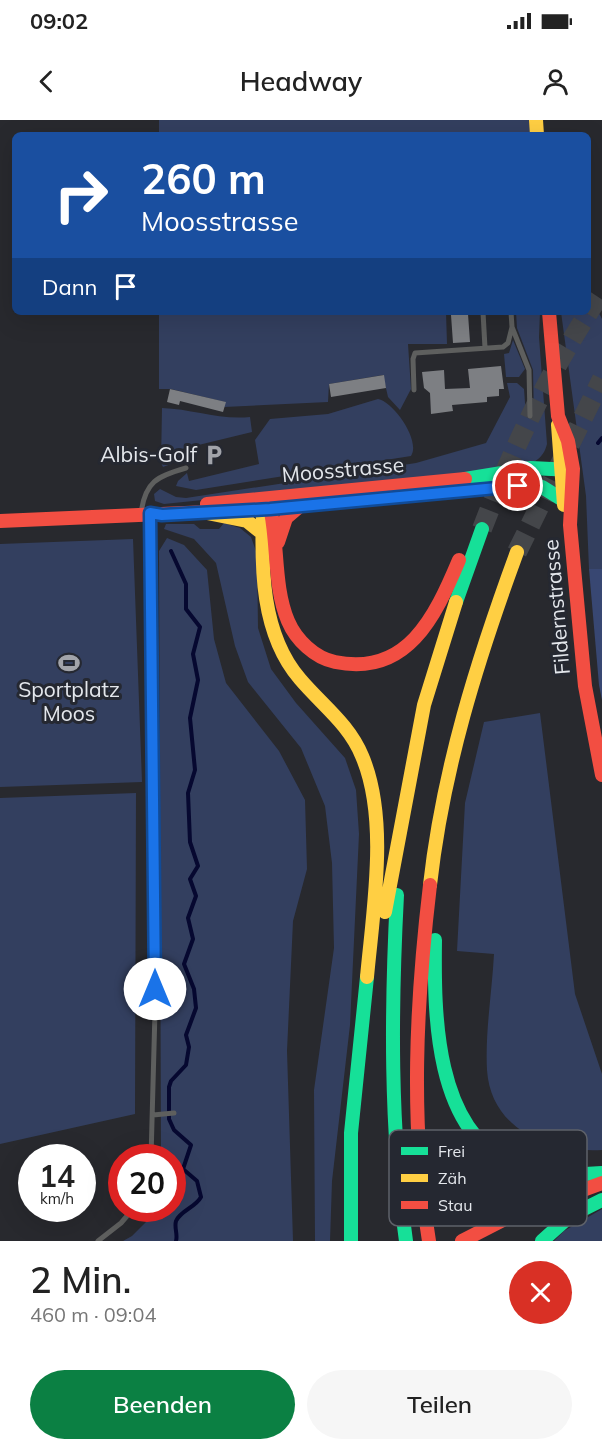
<!DOCTYPE html>
<html lang="de">
<meta charset="utf-8">
<style>
body{margin:0;font-family:Mulish,sans-serif;background:#f6f6f6;color:#222;height:100vh;display:flex;flex-direction:column;font-size:22px;white-space:nowrap}
*{box-sizing:border-box;margin:0}
p{font-size:20px;color:#767676}
.icon{flex:none;width:33px;height:33px;fill:none;stroke:currentColor;stroke-width:2;stroke-linecap:round;stroke-linejoin:round}
.map{position:relative;height:1121px;overflow:hidden}
.drawer{display:flex;flex-direction:column;background:#fff;flex:1}
.drawer>*{flex:none}
.top-card{position:absolute;left:12px;top:12px;width:579px;height:183px;border-radius:9px;box-shadow:0 6px 24px #0002;background:#1a4fa0;color:#fff;overflow:hidden}
.speed{position:absolute;left:18px;top:1024px;display:flex;gap:12px;font-size:30px;font-weight:700;text-align:center}
.speed>*{display:grid;place-content:center;width:78px;height:78px;border-radius:50%;background:#fff;box-shadow:0 6px 24px #0002;line-height:1}
.speed small{font-size:15px;font-weight:400}
.speed .limit{border:9px solid #d22;background:#fff;color:#111}
.pin{position:absolute;display:grid;place-items:center;width:51px;height:51px;color:#fff;margin:-26px;border:3px solid #fff;border-radius:50%;box-shadow:0 2px 6px #0007}
.me{position:absolute;width:66px;margin:-33px;rotate:0deg;stroke-linejoin:round;filter:drop-shadow(0 0 4px #0008)}
.turn{display:flex;align-items:center;gap:21px;height:126px;padding:0 30px;font-size:27px}
.turn .icon{width:78px;height:78px;stroke-width:2.5}
.turn b{display:block;font-size:42px;line-height:51px}
.then{display:flex;align-items:center;height:57px;padding:0 30px;background:#0003;gap:12px;font-size:22px}
.round{display:grid;place-items:center;flex:none;width:63px;height:63px;border-radius:32px;background:#f6f6f6}
.headline{display:flex;align-items:center;justify-content:space-between;height:102px;padding:0 30px}
h1{font-size:36px;font-weight:600;line-height:45px}
.action{display:flex;gap:12px;margin-top:auto;padding:12px 30px}
.action a{flex:1;height:69px;border-radius:36px;background:#0b8043;color:#fff;font-size:24px;font-weight:600;line-height:69px;text-align:center}
.action a+a{background:#f6f6f6;color:#222}
.status{display:flex;justify-content:space-between;align-items:center;height:42px;padding:0 30px;background:#fff;direction:ltr}
.status svg{height:16px;fill:currentColor}
header{display:flex;justify-content:space-between;align-items:center;height:78px;padding:0 30px;background:#fff;font-size:27px;font-weight:600}
.map>svg:first-child{display:block}
.green{fill:#333f5f}
.forest{fill:#384772}
.lines{fill:none;stroke-linecap:round;stroke-linejoin:round}
.stream{stroke:#060830;stroke-width:4}
.building{fill:#7d7f83}
.highway-tunnel{stroke:#44464a;stroke-width:20;stroke-dasharray:20 10;stroke-linecap:butt}
.lane{stroke:#5e5f5e;stroke-width:5}
.fast{stroke:#16e098;stroke-width:14}
.slow{stroke:#ffcf43;stroke-width:14}
.jam{stroke:#f24e42;stroke-width:14}
.route-casing{stroke:#114b97;stroke-width:15}
.route{stroke:#1a73e8;stroke-width:10}
.labels{text-anchor:middle;stroke-width:6;stroke-linejoin:round;paint-order:stroke}
.poi-label{font-size:21px;fill:#e4e7ec;stroke:#252831;text-anchor:end}
.street-label{font-size:21px;fill:#e4e7ec;stroke:#252831}
.key{fill:#252831;stroke:#5e6169;stroke-width:1.5}
.key-label{font-size:16px;fill:#e4e7ec}
</style>
<div class="status"><b>09:02</b><svg viewBox="0 0 49 12"><path d="M0 12V9h3v3zM5 12V6h3v6zM10 12V3h3v9zM15 12V0h3v12zM26 1h20v11H26zM47 4h2v5h-2z"/></svg></div>
<header><svg class="icon" aria-label="back" viewBox="0 0 24 24"><path d="M15 5l-7 7 7 7"/></svg>Headway<svg class="icon" aria-label="person" viewBox="0 0 24 24"><circle cx="12" cy="8" r="4"/><path d="M4 21q1-7 8-7t8 7"/></svg></header>
<div class="map">
<svg width="602" height="1121" viewBox="0 0 602 1121">
<rect width="100%" height="100%" fill="#28292e"/>
<!-- green -->
<path class="green" d="M159 0H530L531 15H159Z
M588 171 602 199V449H589L586 376 561 192H588Z
M159 192H446L447 224H408L411 269 400 290 388 277 383 255 329 264 328 282 224 287 225 282 171 269H159Z
M516 192H540L539 217 547 324C543 340 533 343 519 347L164 384 155 381 154 374 160 369 176 377 186 378 416 343 486 323 510 277 507 263H517L524 269 526 297 534 298 533 250 517 208Z
M513 220 525 249 519 257H506L504 234 509 233Z
M378 279C394 282 421 321 411 336L196 370 176 366 178 361 187 353 189 361 259 344 255 320 270 299 328 294Z
M162 288C192 289 219 300 250 297L252 312 182 329 185 341 176 343 175 339 171 340V344L163 347 161 343Z
M224 403 240 408 251 417 257 434 258 508 271 549 296 583 345 638 356 670 359 714 350 905 332 1061 330 1121H315L314 970 334 828 332 743 325 686 301 628 248 562 235 526 216 443 194 419 164 409 166 404H194L200 409H219Z
M167 418 184 425 207 450 214 519 226 563 279 631 305 680 307 749 293 801 287 931 293 1121H123L132 1116 159 1089H172V1038H161L159 431Z
M133 419 142 662 0 667V424Z
M540 593 575 874 602 954V1030C549 1033 491 1010 487 950 485 912 492 872 494 834L457 831 465 683 484 602Z
M136 673 135 994 0 1024V678Z
M602 1089V1121H554L564 1111Z"/>
<!-- forest -->
<path class="forest" d="M589 449H602V580L599 565Z"/>
<g class="lines">
<!-- stream -->
<path class="stream" d="M598 323 602 318
M171 431 186 464V489L200 507 193 534 198 560 190 598 195 650 188 673 190 722 198 746 190 759 196 776 188 798 193 819 184 844 194 869 196 888 186 915 189 927 186 945 171 961 169 967V999L174 1010 191 1025 183 1049 197 1061 201 1077C195 1088 181 1090 176 1101 174 1108 178 1114 176 1121"/>
</g>
<!-- building -->
<path class="building" d="M468 194 470 222 453 223 451 195Z
M501 246 504 269H499V276L487 277V282L452 285 453 291 431 294 430 273 424 268 422 252 444 250 445 269 470 268 468 249Z
M384 255 386 268 331 277 329 264Z
M170 269 226 282 223 292 180 281 179 285 167 282Z"/>
<g class="lines">
<!-- highway-tunnel -->
<path class="highway-tunnel" d="M482 409C514 325 552 246 602 172
M517 432 602 259"/>
<!-- lane -->
<path class="lane" d="M483 192 485 228
M511 192 512 207 529 250 530 296
M414 270 413 239 415 233 503 227 508 223 512 207
M141 393C145 362 157 356 186 348
M150 397 155 891 151 1038
M153 995 174 993
M98 1121 121 1103 133 1089"/>
<!-- fast -->
<path class="fast" d="M465 359 531 348 572 350
M254 390 502 367H542L563 380
M456 482 482 409
M397 775C391 891 390 1006 406 1121
M435 820C434 893 434 1013 515 1045 543 1056 573 1055 602 1053
M351 1121V1013L367 857
M542 1121 570 1096 602 1080"/>
<!-- slow -->
<path class="slow" d="M536 0 537 15
M558 305 564 385
M263 390C261 447 261 514 300 559 322 585 349 604 362 636 389 699 373 790 367 857
M207 393 247 401 262 413
M430 765C443 649 477 541 517 432
M385 792 424 585 456 482"/>
<!-- jam -->
<path class="jam" d="M549 192 558 296 568 321 573 349 570 405 585 566 602 655
M207 384 465 359
M271 392C278 427 274 468 288 501 296 520 315 538 335 542 407 557 435 497 459 440
M0 401 254 390
M278 422 286 398 300 386
M429 1121C410 1003 416 883 430 765
M462 1121 507 1098 602 1063"/>
</g>
<g class="lines">
<defs>
<path id="route" d="M155 869 150 393 162 395 270 389 518 366"/>
</defs>
<!-- route casing -->
<use href="#route" class="route-casing"/>
<!-- route -->
<use href="#route" class="route"/>
</g>
<!-- icons -->
<defs>
<symbol id="parking-bare" viewBox="-9 -9 18 18"><path d="M-3.5-5.5H1a3.5 3.5 0 0 1 0 7H-1V5.5H-3.5ZM-1-3.4V-.6H.8a1.4 1.4 0 0 0 0-2.8Z" fill="#a2a4aa" stroke="#252831" stroke-width="2.5" paint-order="stroke"/></symbol>
<symbol id="stadium-bare" viewBox="-9 -9 18 18"><path d="M0-5a6.5 5 0 1 0 0 10a6.5 5 0 1 0 0-10ZM-3.5-1.8h7v3.6h-7Z" fill="#a2a4aa" stroke="#252831" stroke-width="2.5" paint-order="stroke"/></symbol>
</defs>
<g fill-rule="evenodd">
<use href="#parking-bare" x="199" y="320" width="30" height="30"/>
<use href="#stadium-bare" x="54" y="528" width="30" height="30"/>
</g>
<g class="labels">
<!-- poi labels -->
<g class="poi-label">
<text x="197" y="342">Albis-Golf</text>
<text x="69" y="577" text-anchor="middle">Sportplatz<tspan x="69" dy="24">Moos</tspan></text>
</g>
<!-- street labels -->
<g class="street-label">
<text transform="translate(343 350) rotate(-5)" y="7">Moosstrasse</text>
<text transform="translate(557 487) rotate(-95)" y="7">Fildernstrasse</text>
</g>
</g>
<!-- legend -->
<rect x="389" y="1010" width="198" height="96" rx="9" class="key"/>
<rect x="401" y="1027" width="27" height="8" fill="#16e098"/>
<rect x="401" y="1054" width="27" height="8" fill="#ffcf43"/>
<rect x="401" y="1081" width="27" height="8" fill="#f24e42"/>
<g class="key-label">
<text x="438" y="1037">Frei</text>
<text x="438" y="1064">Zäh</text>
<text x="438" y="1091">Stau</text>
</g>
</svg>
<div class="speed"><div>14<small>km/h</small></div><div class="limit">20</div></div>
<div class="pin" style="left:518px;top:366px;background:#d93025"><svg class="icon" aria-label="arrive" viewBox="0 0 24 24"><path d="M6 21V4h12l-3 4 3 4H6"/></svg></div>
<svg class="me" style="left:155px;top:869px" viewBox="-20 -20 40 40"><circle r="19" fill="#fff"/><path d="M0-13L10 11 0 6-10 11z" fill="#1a73e8"/></svg>
<div class="top-card">
<div class="turn"><svg class="icon" aria-label="right" viewBox="0 0 24 24"><path d="M7 20v-9h11M14 6l5 5-5 5"/></svg><div><b>260 m</b>Moosstrasse</div></div>
<div class="then">Dann<svg class="icon" aria-label="arrive" viewBox="0 0 24 24"><path d="M6 21V4h12l-3 4 3 4H6"/></svg></div>
</div>
</div>
<section class="drawer">
<div class="headline"><div><h1>2 Min.</h1><p>460 m · 09:04</p></div><a class="round" style="background:#d93025;color:#fff"><svg class="icon" aria-label="close" viewBox="0 0 24 24"><path d="M6 6l12 12M18 6L6 18"/></svg></a></div>
<div class="action"><a>Beenden</a><a>Teilen</a></div>
</section>
